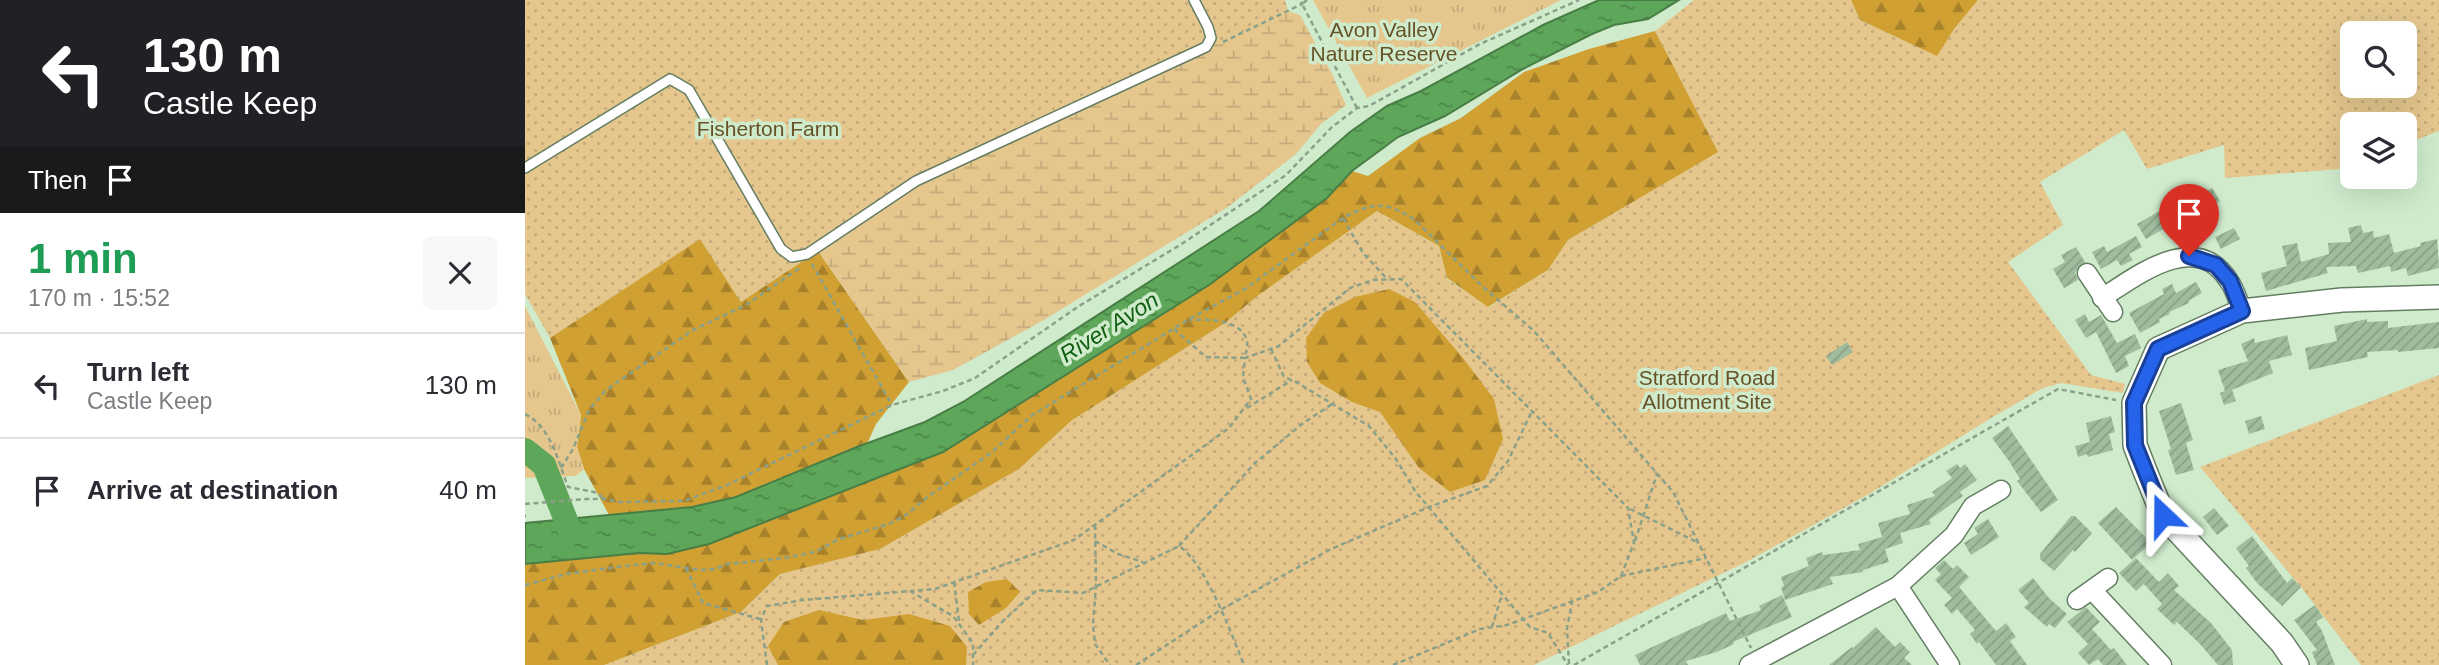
<!DOCTYPE html>
<meta charset="utf-8">
<style>
body{margin:0;font-family:Arial,sans-serif;background:#f7f7f7;color:#2b2b33;height:100vh;display:flex;flex-direction:column;font-size:26px;white-space:nowrap}
*{box-sizing:border-box;margin:0}
p{font-size:23px;color:#7c7c81}
.icon{flex:none;width:38px;height:38px;fill:none;stroke:currentColor;stroke-width:2;stroke-linecap:round;stroke-linejoin:round}
.map{position:relative;flex:1;overflow:hidden}
.panel{display:flex;flex-direction:column;background:#fff;width:525px}
.panel>*{flex:none}
.banner{background:#202124;color:#fff;overflow:hidden}
.controls{position:absolute;left:1815px;top:21px;display:grid;gap:14px}
.controls a{display:grid;place-items:center;width:77px;height:77px;border-radius:10px;background:#fff;box-shadow:0 7px 28px #0002;font-size:35px}
.pin{position:absolute;display:grid;place-items:center;width:60px;height:60px;color:#fff;margin:-72px -30px;border-radius:50% 50% 50% 0;rotate:-45deg;box-shadow:0 0 7px #0007}
.pin .icon{rotate:45deg}
.me{position:absolute;width:77px;margin:-38px;rotate:337deg;stroke-linejoin:round;filter:drop-shadow(0 0 5px #0008)}
.turn{display:flex;align-items:center;gap:24px;height:147px;padding:0 28px;font-size:32px}
.turn .icon{width:91px;height:91px;stroke-width:2.5}
.turn b{display:block;font-size:49px;line-height:60px}
.then{display:flex;align-items:center;height:66px;padding:0 28px;background:#0003;gap:14px;font-size:26px}
.round{display:grid;place-items:center;flex:none;width:74px;height:74px;border-radius:10px;background:#f7f7f7}
.summary{display:flex;align-items:center;justify-content:space-between;height:119px;padding:0 28px}
h1{font-size:42px;font-weight:600;line-height:52px;color:#1e9e55}
ul{padding:0;list-style:none}
li{display:flex;align-items:center;gap:21px;height:105px;padding:0 28px;border-top:2px solid #e1e1e2}
li div{flex:1}
li b{display:block;font-size:26px}
li em{font-style:normal}
main{display:flex;flex:1;min-height:0}
.map>svg:first-child{display:block}
.grass{fill:url(#grass-dots);fill-rule:evenodd}
.forest{fill:url(#forest-firs)}
.wetland{fill:url(#wetland-marsh)}
.park{fill:url(#park-tufts)}
.water{fill:url(#water-ripples);stroke:#487e45;stroke-width:2}
.lines{fill:none;stroke-linecap:round;stroke-linejoin:round}
.river{stroke:#5ea75a;stroke-width:24}
.building{fill:url(#building-hatch)}
.lane-casing{stroke:#647e62;stroke-width:12}
.street-casing{stroke:#647e62;stroke-width:21}
.secondary-casing{stroke:#647e62;stroke-width:26}
.path{stroke:#8aa088;stroke-width:2.5;stroke-dasharray:5 3.5;stroke-linecap:butt}
.lane{stroke:#fff;stroke-width:9}
.street{stroke:#fff;stroke-width:18}
.secondary{stroke:#fff;stroke-width:23}
.route-casing{stroke:#184099;stroke-width:18}
.route{stroke:#2563eb;stroke-width:12}
.labels{text-anchor:middle;stroke-width:7;stroke-linejoin:round;paint-order:stroke}
.park-label{font-size:21px;fill:#675228;stroke:#cfebcc}
.water-label{font-size:23px;font-style:italic;fill:#105e12;stroke:#cfebcc}
</style>
<main>
<section class="panel">
<div class="banner">
<div class="turn"><svg class="icon" aria-label="left" viewBox="0 0 24 24"><path d="M17 20v-9H6M10 6l-5 5 5 5"/></svg><div><b>130 m</b>Castle Keep</div></div>
<div class="then">Then<svg class="icon" aria-label="arrive" viewBox="0 0 24 24"><path d="M6 21V4h12l-3 4 3 4H6"/></svg></div>
</div>
<div class="summary"><div><h1>1 min</h1><p>170 m · 15:52</p></div><a class="round"><svg class="icon" aria-label="close" viewBox="0 0 24 24"><path d="M6 6l12 12M18 6L6 18"/></svg></a></div>
<ul>
<li><svg class="icon" aria-label="left" viewBox="0 0 24 24"><path d="M17 20v-9H6M10 6l-5 5 5 5"/></svg><div><b>Turn left</b><p>Castle Keep</p></div><em>130 m</em></li>
<li><svg class="icon" aria-label="arrive" viewBox="0 0 24 24"><path d="M6 21V4h12l-3 4 3 4H6"/></svg><div><b>Arrive at destination</b></div><em>40 m</em></li>
</ul>
</section>
<div class="map">
<svg width="1914" height="665" viewBox="0 0 1914 665">
<defs>
<pattern id="grass-dots" width="8" height="8" patternUnits="userSpaceOnUse" patternTransform="scale(1.75)"><rect width="8" height="8" fill="#e5c78e"/><path d="M2 2h.1M6 6h.1" fill="none" stroke="#c4aa7a" stroke-width="1.8" stroke-linecap="round"/></pattern>
<pattern id="forest-firs" width="22" height="20" patternUnits="userSpaceOnUse" patternTransform="scale(1.75)"><rect width="22" height="20" fill="#d0a033"/><path d="M5 1l3.5 6h-7zM16 11l3.5 6h-7z" fill="#a8822a"/></pattern>
<pattern id="wetland-marsh" width="20" height="14" patternUnits="userSpaceOnUse" patternTransform="scale(1.75)"><rect width="20" height="14" fill="#e5c78e"/><path d="M1 5h8M5 5V1M11 12h8M15 12V8" fill="none" stroke="#c4aa7a"/></pattern>
<pattern id="park-tufts" width="24" height="20" patternUnits="userSpaceOnUse" patternTransform="scale(1.75)"><rect width="24" height="20" fill="#e5c78e"/><path d="M3 7l-1-3M5 7V3M7 7l1-3M15 17l-1-3M17 17v-4M19 17l1-3" fill="none" stroke="#c4aa7a"/></pattern>
<pattern id="water-ripples" width="26" height="14" patternUnits="userSpaceOnUse" patternTransform="scale(1.75)"><rect width="26" height="14" fill="#5ea75a"/><path d="M2 4q2-2 4 0t4 0M15 11q2-2 4 0t4 0" fill="none" stroke="#4c8749"/></pattern>
<pattern id="building-hatch" width="6" height="6" patternUnits="userSpaceOnUse" patternTransform="scale(1.75)"><rect width="6" height="6" fill="#a0bb9d"/><path d="M-1 1l2-2M0 6l6-6M5 7l2-2" fill="none" stroke="#89a086"/></pattern>
</defs>
<rect width="100%" height="100%" fill="#cfebcc"/>
<!-- grass -->
<path class="grass" d="M0 0H760L763 11 403 178 216 302 175 239 25 338 0 294Z
M1169 0H1326L1335 20 1411 55 1429 29 1453 0H1914V131L1880 144V124H1827V168L1700 178 1699 145 1622 169 1599 130 1515 182 1538 225 1483 262 1566 375 1600 384 1598 393 1536 383 1518 388 1466 418 1344 494 1223 561 1009 665H79L216 612 255 574 355 549 494 469 546 421 700 323 735 294 852 211 914 246 922 279 964 307 1023 270 1043 240 1192 152 1130 31ZM1827 33H1880V86H1827Z
M1914 375V665H1836L1776 587 1675 467Z"/>
<!-- forest -->
<path class="forest" d="M1326 0H1453L1429 29 1412 56 1335 20Z
M1130 31 1193 152 1043 240 1023 270 963 307 922 278 914 246 852 211 735 294 700 323 546 421 494 469 355 549 255 574 216 612 79 665H0V564L114 553 142 554 266 512 418 452 684 285 802 198 827 171 843 176 895 138 936 118 999 72 1064 49Z
M175 239 216 302 293 251 384 382 351 424 342 444 211 497 167 507 84 515 59 469 52 447 56 415 25 338Z
M864 289 890 302 938 358 969 399 978 439 960 480 925 492 894 468 855 412 827 402 795 383 782 362 781 338 799 313 830 297Z
M482 579 495 592 481 608 454 625 444 614 443 592 461 582Z
M294 610 338 620 384 614 425 626 442 647 441 665H253L243 646 259 622Z"/>
<!-- wetland -->
<path class="wetland" d="M763 11 775 15 806 72 821 105 796 124 771 154 703 207 519 320 428 370 384 382 293 251 403 178Z"/>
<!-- park -->
<path class="park" d="M788 0H1036L842 98Z
M0 306 56 415 52 447 59 469 51 476 0 478Z"/>
<!-- water -->
<path class="water" d="M1074 0H1154L1123 19 1089 25 1067 34 998 69 920 116 873 137 827 171 802 198 684 285 418 452 184 544 142 554 114 553 0 564V523L167 507 211 497 332 447 400 422 438 402 734 211 825 132 862 106 896 91 1018 25Z"/>
<g class="lines">
<!-- river -->
<path class="river" d="M0 450 19 465 46 533"/>
</g>
<!-- building -->
<path class="building" d="M1687 188 1695 201 1658 221 1656 219 1621 239 1612 224 1643 206 1646 210Z
M1836 225 1838 233 1848 231 1849 238 1864 234 1869 253 1896 246 1895 243 1912 239 1914 268 1883 276 1881 268 1866 272 1865 266 1833 273 1831 266 1801 267 1803 273 1741 291 1736 273 1762 266 1757 246 1772 243 1776 262 1804 254 1803 243 1826 242 1823 228Z
M1709 228 1715 239 1696 249 1690 237Z
M1611 236 1617 247 1604 254 1608 260 1596 266 1592 260 1576 269 1567 252 1579 246 1582 252Z
M1551 247 1560 262 1550 272 1553 280 1539 288 1528 269 1540 262 1536 255Z
M1671 282 1677 293 1663 301 1664 303 1644 312 1645 314 1634 319 1635 322 1615 333 1604 313 1639 294 1637 289 1647 284 1651 293Z
M1560 314 1564 322 1576 315 1592 343 1610 334 1616 348 1600 356 1604 366 1591 373 1571 332 1561 338 1550 320Z
M1842 319V322L1863 321V328L1914 322V348L1873 352V350L1842 352 1843 357 1784 370 1780 348 1812 341 1809 326Z
M1762 335 1767 355 1744 361 1748 373 1707 390 1711 401 1699 405 1695 393 1700 391 1693 370 1723 361 1716 344 1729 338 1730 343Z
M1322 342 1328 352 1307 365 1301 356Z
M1656 403 1668 440 1661 443 1669 470 1651 475 1643 450 1646 449 1634 411Z
M1586 416 1590 432 1584 434 1588 450 1563 457 1562 454 1553 457 1550 446 1565 442 1561 423Z
M1736 416 1740 429 1724 434 1720 421Z
M1483 426 1533 500 1516 512 1492 481 1495 479 1484 461 1467 438Z
M1432 464 1435 468 1440 464 1452 480 1435 492 1438 496 1404 520 1406 524 1375 533 1378 543 1360 549 1364 562 1338 570V572L1305 577 1308 584 1260 600 1256 587 1259 586 1256 577 1284 566 1281 558 1297 552 1298 555 1335 550 1333 544 1357 537 1353 523 1385 514 1382 505 1410 496 1407 492 1427 478 1421 471Z
M1591 507 1626 543 1607 560 1573 523Z
M1689 508 1704 526 1692 535 1678 517Z
M1546 516H1550L1567 533 1550 552 1548 550 1529 571 1515 559V554Z
M1463 519 1474 537 1446 555 1439 543 1453 534 1449 528Z
M1727 536 1762 583 1767 578 1776 587 1757 606 1732 583 1721 568 1724 566 1711 548Z
M1611 558 1634 582 1643 573 1654 586 1649 590 1686 623 1707 650 1708 665H1693L1675 644 1652 622 1649 625 1632 609 1637 604 1619 584 1611 591 1594 573Z
M1419 560 1428 569 1432 565 1444 577 1434 587 1471 631 1481 623 1491 637 1485 641 1502 665H1471L1454 642 1452 644 1445 634 1450 630 1432 609 1427 614 1419 605 1427 598 1410 580 1416 574 1410 568Z
M1508 578 1524 598 1542 614 1530 628 1524 624 1522 627 1499 607 1504 603 1493 590Z
M1257 595 1267 617 1208 642 1209 644 1192 652 1161 661 1163 665H1115L1110 655 1201 613 1205 621 1236 610 1234 606Z
M1790 605 1798 617 1791 622 1797 631 1810 665H1792L1787 652 1792 650 1769 620Z
M1561 607 1575 622 1567 629 1586 650 1589 648 1602 665H1578L1573 659 1564 665 1553 653 1563 644 1542 622Z
M1351 627 1370 647 1375 642 1385 652 1379 658 1387 665H1304L1327 647 1328 648Z"/>
<g class="lines">
<defs>
<path id="lane" d="M0 168 145 79 164 90 256 249 267 257 282 254 391 181 681 47 686 38 683 27 669 0"/>
<path id="street" d="M1562 273 1588 312
M1577 298C1613 275 1671 229 1704 281 1710 289 1713 301 1717 311
M1373 586 1425 665
M1568 591 1637 665
M1552 600 1583 578
M1224 665 1373 586 1429 535 1448 506 1476 490"/>
<path id="secondary" d="M1772 665 1757 643 1638 515 1620 471 1610 445 1609 403 1633 349 1717 311 1817 300 1914 297"/>
</defs>
<!-- lane casing -->
<use href="#lane" class="lane-casing"/>
<!-- street casing -->
<use href="#street" class="street-casing"/>
<!-- secondary casing -->
<use href="#secondary" class="secondary-casing"/>
<!-- path -->
<path class="path" d="M782 0 777 4 832 108
M698 42 777 4 775 0
M818 218 838 253 863 280
M287 264 367 405
M649 329 681 357 720 358C721 352 723 346 722 341 717 319 681 319 665 320
M746 349 759 377 771 382 844 426 871 459 890 491 1005 627 1023 633 1043 665
M722 408 767 380
M0 414C26 427 33 461 43 487L69 492 81 499
M36 468 48 449 64 410 81 390 168 330 221 305 276 267
M0 504 61 499H81L94 502 159 501 202 485 367 405 418 391 450 378 554 306 655 245 761 175 807 127 832 108 844 106 955 44 1054 0
M1105 509 1174 543
M0 516H1
M570 525 571 585 568 624 570 644 585 665
M570 541 593 554 618 562
M1110 541 1132 474
M654 546 730 463 777 424 807 404
M161 568 178 603 235 619
M1096 576 1181 558
M429 582 434 621
M0 585 41 574 99 566 128 563 176 570 190 569 203 564 259 558 290 552 314 539 364 524 381 515 401 498 466 453 506 416 666 318 720 289 818 218C847 202 862 201 890 220L957 286 1009 331 1148 492 1226 648
M385 591 428 616 448 643V665
M967 627 977 594
M448 655 479 620 512 590 558 593 654 546C681 564 706 633 719 665
M1044 664 1042 628 1047 602
M242 665 236 620 242 606 278 600 410 589 549 540 704 428 726 399 718 377 720 358 754 346 825 288 848 280 876 279 1103 508 1109 543 1096 576 1073 592 982 625 955 629 868 665
M611 665 697 609 806 549 904 507 962 486 983 461 1007 411
M1049 665 1533 389 1591 400"/>
<!-- lane -->
<use href="#lane" class="lane"/>
<!-- street -->
<use href="#street" class="street"/>
<!-- secondary -->
<use href="#secondary" class="secondary"/>
</g>
<g class="lines">
<defs>
<path id="route" d="M1638 515 1610 445 1609 403 1633 349 1717 311 1705 281 1691 265 1664 256"/>
</defs>
<!-- route casing -->
<use href="#route" class="route-casing"/>
<!-- route -->
<use href="#route" class="route"/>
</g>
<g class="labels">
<!-- park labels -->
<g class="park-label">
<text x="859" y="37">Avon Valley<tspan x="859" dy="24">Nature Reserve</tspan></text>
<text x="243" y="136">Fisherton Farm</text>
<text x="1182" y="385">Stratford Road<tspan x="1182" dy="24">Allotment Site</tspan></text>
</g>
<!-- water labels -->
<g class="water-label">
<text transform="translate(584 327) rotate(-32)" y="8">River Avon</text>
</g>
</g>
</svg>
<div class="controls">
<a><svg class="icon" aria-label="search" viewBox="0 0 24 24"><circle cx="10" cy="10" r="6"/><path d="M15 15l6 6"/></svg></a>
<a><svg class="icon" aria-label="layers" viewBox="0 0 24 24"><path d="M12 4l9 5-9 5-9-5zM3 14l9 5 9-5"/></svg></a>
</div>
<div class="pin" style="left:1664px;top:256px;background:#d93025"><svg class="icon" aria-label="arrive" viewBox="0 0 24 24"><path d="M6 21V4h12l-3 4 3 4H6"/></svg></div>
<svg class="me" style="left:1638px;top:515px" viewBox="-20 -20 40 40"><path d="M0-17L14 15 0 8-14 15z" fill="#2563eb" stroke="#fff" stroke-width="4"/></svg>
</div>
</main>
